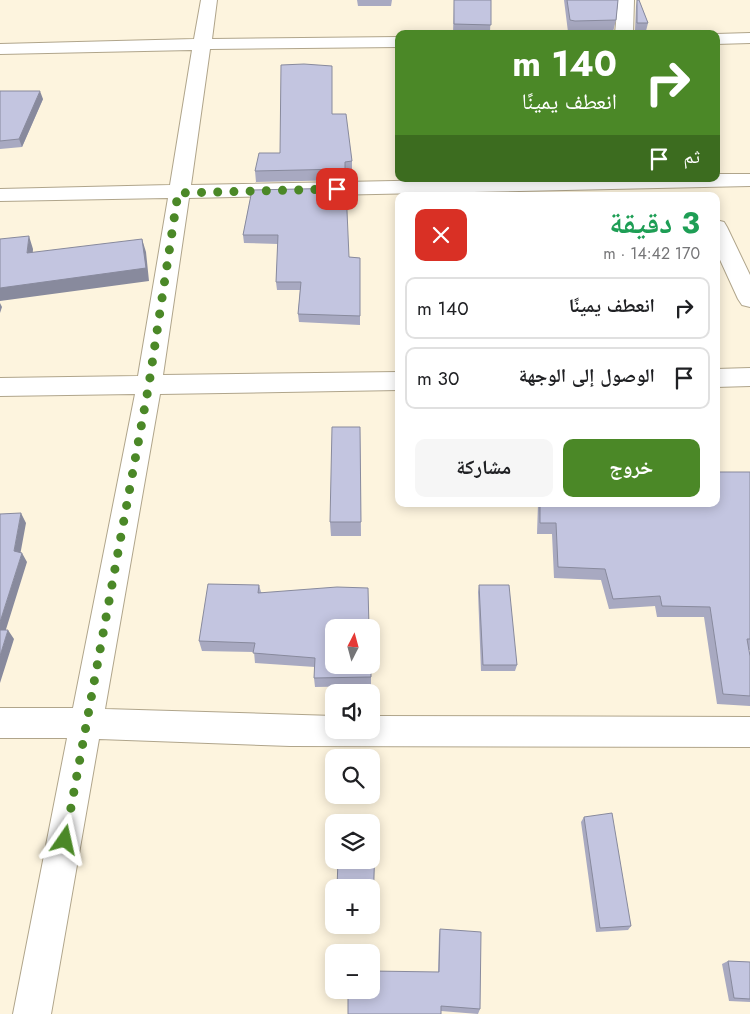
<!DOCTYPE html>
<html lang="ar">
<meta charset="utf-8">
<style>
body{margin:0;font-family:Jost,"Noto Naskh Arabic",sans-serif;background:#f6f6f6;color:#202124;direction:rtl;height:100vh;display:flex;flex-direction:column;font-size:19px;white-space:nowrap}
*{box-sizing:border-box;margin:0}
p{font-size:16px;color:#757577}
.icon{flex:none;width:28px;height:28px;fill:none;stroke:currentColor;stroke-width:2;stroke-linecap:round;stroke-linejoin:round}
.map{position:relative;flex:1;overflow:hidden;direction:ltr}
.drawer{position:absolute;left:395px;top:192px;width:325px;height:315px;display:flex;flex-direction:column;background:#fff;border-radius:10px;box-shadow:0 2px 12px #0003;direction:rtl}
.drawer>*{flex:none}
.top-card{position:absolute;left:395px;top:30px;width:325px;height:152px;border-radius:10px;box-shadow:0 2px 12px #0003;direction:rtl;background:#4b8827;color:#fff;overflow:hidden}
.needle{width:32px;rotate:6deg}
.tools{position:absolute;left:325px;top:619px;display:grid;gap:10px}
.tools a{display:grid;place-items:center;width:55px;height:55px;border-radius:10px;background:#fff;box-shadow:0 2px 12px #0003;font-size:25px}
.pin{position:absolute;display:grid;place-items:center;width:42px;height:42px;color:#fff;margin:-21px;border-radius:10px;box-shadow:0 2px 8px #0006}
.me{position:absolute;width:55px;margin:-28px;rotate:11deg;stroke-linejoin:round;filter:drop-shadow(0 0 4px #0008)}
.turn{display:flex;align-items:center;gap:18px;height:105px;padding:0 20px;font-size:22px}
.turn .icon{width:65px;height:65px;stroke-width:2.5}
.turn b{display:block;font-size:35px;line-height:42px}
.then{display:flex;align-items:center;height:48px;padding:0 20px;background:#0003;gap:10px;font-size:19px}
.round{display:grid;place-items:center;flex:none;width:52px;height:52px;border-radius:10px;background:#f6f6f6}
.summary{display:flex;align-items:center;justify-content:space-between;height:85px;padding:0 20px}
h1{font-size:30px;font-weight:700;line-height:38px;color:#1e9e55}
.cta{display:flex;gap:10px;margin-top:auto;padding:10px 20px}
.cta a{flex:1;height:58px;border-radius:10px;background:#4b8827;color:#fff;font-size:20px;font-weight:700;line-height:58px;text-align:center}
.cta a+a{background:#f6f6f6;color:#202124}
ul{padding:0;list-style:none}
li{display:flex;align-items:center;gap:15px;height:62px;margin:0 10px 8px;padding:0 10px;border:2px solid #e0e0e0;border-radius:10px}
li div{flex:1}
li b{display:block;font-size:19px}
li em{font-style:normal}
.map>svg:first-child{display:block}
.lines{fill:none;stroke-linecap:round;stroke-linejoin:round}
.minor-casing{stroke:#b0a58b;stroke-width:2}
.minor{fill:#fff;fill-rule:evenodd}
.wall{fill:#a8a9c1}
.shaded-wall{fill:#888a9d}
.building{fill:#c3c5e0;stroke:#888a9d}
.route{stroke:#4b8827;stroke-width:9;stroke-dasharray:0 16.2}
</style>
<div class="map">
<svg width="750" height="1014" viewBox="0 0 750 1014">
<rect width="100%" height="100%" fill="#fdf4de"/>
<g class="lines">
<defs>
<path id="minor" d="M201 0H217L212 39 399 37V47L210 49 191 185 496 179H716V174H750V186L189 198 163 375 399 372V390L160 394 105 709 334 716V730H371V716L750 717V747L290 746 99 739 51 1014H13L67 738H0V708H73L135 394 0 396V378L138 376 168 198 0 201V189L170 185 192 50 0 54V44L194 39Z
M618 0H634L633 34H615Z
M750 33V43L716 44V34Z
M716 220 724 222 727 227 750 275V307L742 305 738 299 716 251Z
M750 368V386L716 387V369Z"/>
</defs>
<!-- minor casing -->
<use href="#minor" class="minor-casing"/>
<!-- minor -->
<use href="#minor" class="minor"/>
</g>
<!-- wall -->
<path class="wall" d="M357 0H392L391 6H358Z
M454 0H491L490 34 453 33Z
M564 0H618L616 20 613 32 573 33 568 32Z
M637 0H639L648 23 646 31H635L636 6Z
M332 77V114L352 161V172L345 173 346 180 256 182 255 171 280 153Z
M0 91 43 99 22 147 0 149Z
M252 190 349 257 360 258V325L299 322 298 314 300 290H277L276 282 278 244 244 243 243 235Z
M360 427 361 536H331L330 522Z
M750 472V650H749L750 656V706L717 704 704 617H657L655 606 609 609 601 580 554 578 552 534H537L538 504H716Z
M259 585 261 592 371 665V686L315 687 314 678 315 667 255 663 254 652 202 651 199 641Z
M479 585 517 665 515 671H481L478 592Z
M584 817 631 926 628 930 596 932 581 822Z
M440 929 480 1009 478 1014 441 1011 438 972 439 936Z
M728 961 750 962V1002L729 1001 722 964Z"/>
<!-- shaded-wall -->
<path class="shaded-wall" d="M40 91 43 99 22 147 19 139Z
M29 236 33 249 32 266 27 253Z
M142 239 146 252 149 281 0 301V288Z
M0 303 2 307 0 313Z
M21 513 26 523 19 561 14 551Z
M22 553 27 562 3 639 0 634V622Z
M8 630 14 639 0 683V656Z"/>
<!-- building -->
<path class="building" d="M454 0H491V25L454 24Z
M567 0H618L616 20 575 21 570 20Z
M637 0H639L648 23H637Z
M304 64 332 66V114H346L352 161 345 162V169L255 171 259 153H280L281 65Z
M0 91H40L19 139 0 141Z
M346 188 349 257 360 258V316L298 314 301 282H276L278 235H243L252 190Z
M29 236 27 253 142 239 146 268 0 288V239Z
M332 427H360L361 522H330Z
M716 472H750V639H747L750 656V696L723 694 710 607 662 606 660 596 613 599 605 569 558 567 556 523H540V504H716Z
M21 513 14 551 22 553 0 622V514Z
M208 584 259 585 258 593 337 587 368 588 369 628H334V665H371V677L314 678 315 658 253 653 255 643 199 641Z
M479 585H509L517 665H483Z
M0 630H8L0 656Z
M612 813 631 926 600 928 584 817Z
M371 843 375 844 373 907H371V888H337L338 860H371Z
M440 929 481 932 480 1009 441 1006V1014H348V990H371V971L439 972Z
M728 961 750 962V999L734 998Z"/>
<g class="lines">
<!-- route -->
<path class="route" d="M65 840 149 384 178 193 337 189"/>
</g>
</svg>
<div class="tools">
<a><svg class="needle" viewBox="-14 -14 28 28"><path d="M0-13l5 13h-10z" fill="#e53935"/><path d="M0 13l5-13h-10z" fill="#757577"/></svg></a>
<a><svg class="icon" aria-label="sound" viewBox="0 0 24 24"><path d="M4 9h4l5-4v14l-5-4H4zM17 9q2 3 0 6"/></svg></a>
<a><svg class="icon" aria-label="search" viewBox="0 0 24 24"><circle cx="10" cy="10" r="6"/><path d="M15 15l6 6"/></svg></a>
<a><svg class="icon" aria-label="layers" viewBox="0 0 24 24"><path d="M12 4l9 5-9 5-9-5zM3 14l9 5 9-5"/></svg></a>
<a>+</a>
<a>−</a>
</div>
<div class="pin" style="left:337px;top:189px;background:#d93025"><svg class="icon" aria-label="arrive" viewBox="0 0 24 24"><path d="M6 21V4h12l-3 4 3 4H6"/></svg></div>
<svg class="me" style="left:65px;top:840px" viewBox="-20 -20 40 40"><path d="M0-17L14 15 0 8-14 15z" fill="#4b8827" stroke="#fff" stroke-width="4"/></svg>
<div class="top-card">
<div class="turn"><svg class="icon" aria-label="right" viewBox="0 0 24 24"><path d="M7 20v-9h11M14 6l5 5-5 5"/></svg><div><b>140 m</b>انعطف يمينًا</div></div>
<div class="then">ثم<svg class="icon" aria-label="arrive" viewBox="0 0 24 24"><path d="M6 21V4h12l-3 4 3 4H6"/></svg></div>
</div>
<section class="drawer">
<div class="summary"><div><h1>3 دقيقة</h1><p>170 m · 14:42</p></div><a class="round" style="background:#d93025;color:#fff"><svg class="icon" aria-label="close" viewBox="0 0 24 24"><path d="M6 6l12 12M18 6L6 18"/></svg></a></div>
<ul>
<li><svg class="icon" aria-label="right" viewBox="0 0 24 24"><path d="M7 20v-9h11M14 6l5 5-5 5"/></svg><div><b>انعطف يمينًا</b></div><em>140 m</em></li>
<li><svg class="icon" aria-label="arrive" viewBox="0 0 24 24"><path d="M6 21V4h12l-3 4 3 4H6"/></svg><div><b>الوصول إلى الوجهة</b></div><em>30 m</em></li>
</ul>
<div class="cta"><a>خروج</a><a>مشاركة</a></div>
</section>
</div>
